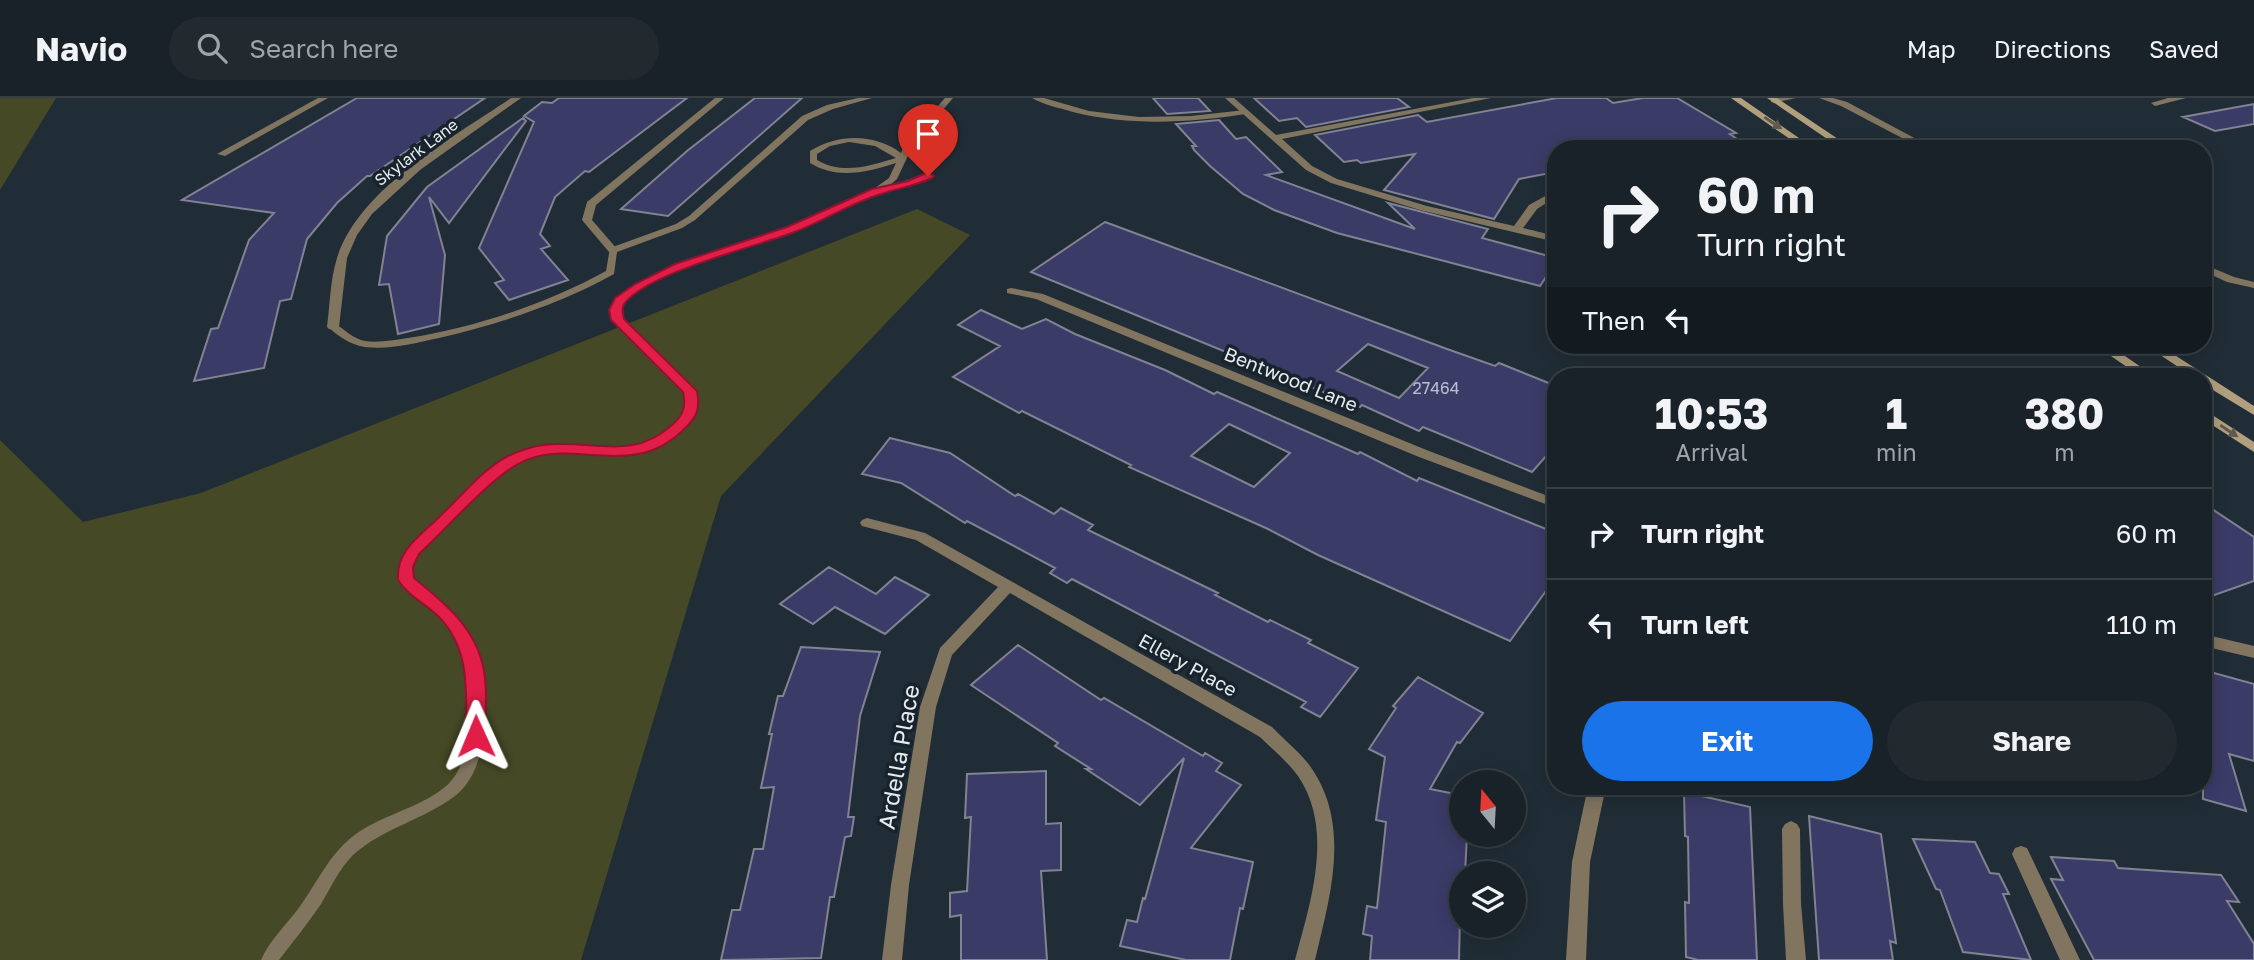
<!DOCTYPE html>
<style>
body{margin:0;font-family:"Golos Text",sans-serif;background:#222a30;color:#f1f3f6;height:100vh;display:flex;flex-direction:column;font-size:26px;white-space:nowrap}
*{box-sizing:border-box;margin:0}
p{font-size:23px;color:#9fa4a8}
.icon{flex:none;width:38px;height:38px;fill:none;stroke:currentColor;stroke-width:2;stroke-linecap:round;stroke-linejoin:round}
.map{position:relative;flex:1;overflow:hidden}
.details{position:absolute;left:1547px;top:270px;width:665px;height:427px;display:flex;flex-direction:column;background:#192228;border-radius:28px;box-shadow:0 4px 18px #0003,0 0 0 2px #373f45}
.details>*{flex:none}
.top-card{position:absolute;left:1547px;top:42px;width:665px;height:214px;border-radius:28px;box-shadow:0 4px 18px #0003,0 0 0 2px #373f45;background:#192228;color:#f1f3f6;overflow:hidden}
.needle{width:46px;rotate:342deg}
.tools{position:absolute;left:1449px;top:672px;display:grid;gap:14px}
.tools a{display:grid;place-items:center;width:77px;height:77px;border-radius:50%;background:#192228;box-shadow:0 4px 18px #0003,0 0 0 2px #373f45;font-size:35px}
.pin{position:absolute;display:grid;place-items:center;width:60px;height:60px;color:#fff;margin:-72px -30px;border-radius:50% 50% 50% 0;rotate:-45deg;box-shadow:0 0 7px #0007}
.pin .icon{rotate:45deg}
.me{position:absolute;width:77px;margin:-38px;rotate:359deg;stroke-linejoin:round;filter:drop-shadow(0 0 5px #0008)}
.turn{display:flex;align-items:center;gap:24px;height:147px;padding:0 35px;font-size:32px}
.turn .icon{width:91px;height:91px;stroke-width:2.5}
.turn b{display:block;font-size:49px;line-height:60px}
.then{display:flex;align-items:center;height:66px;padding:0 35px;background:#0003;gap:14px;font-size:26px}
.eta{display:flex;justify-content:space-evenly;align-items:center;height:119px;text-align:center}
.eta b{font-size:42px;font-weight:700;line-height:49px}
.action{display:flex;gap:14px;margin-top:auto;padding:14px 35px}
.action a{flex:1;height:80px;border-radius:42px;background:#1a73e8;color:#fff;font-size:28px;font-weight:700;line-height:80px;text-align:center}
.action a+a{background:#222a30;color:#f1f3f6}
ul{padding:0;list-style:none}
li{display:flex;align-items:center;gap:21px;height:91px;padding:0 35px;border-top:2px solid #373f45}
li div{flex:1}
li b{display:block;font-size:26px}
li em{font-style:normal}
header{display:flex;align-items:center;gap:42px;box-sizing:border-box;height:98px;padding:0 35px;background:#192228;border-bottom:2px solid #373f45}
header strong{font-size:33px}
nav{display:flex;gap:38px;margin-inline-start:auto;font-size:24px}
.search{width:490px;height:63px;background:#222a30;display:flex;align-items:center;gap:18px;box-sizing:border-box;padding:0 24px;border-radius:38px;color:#9fa4a8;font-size:26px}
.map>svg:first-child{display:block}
.green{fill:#464925}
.building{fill:#3b3b68;stroke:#818292;stroke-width:2;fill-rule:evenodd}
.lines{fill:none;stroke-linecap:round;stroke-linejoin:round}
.lane{fill:#817560;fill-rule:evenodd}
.street{fill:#817560;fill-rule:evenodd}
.secondary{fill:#b19f7d;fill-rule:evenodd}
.oneway{fill:#5d5b50}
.route{fill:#e11d48;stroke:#92132f;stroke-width:2}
.labels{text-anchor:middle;stroke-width:7;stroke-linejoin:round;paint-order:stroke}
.far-street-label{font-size:16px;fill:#e4ecf2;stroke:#18232c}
.number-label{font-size:16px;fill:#bac0d0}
.street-label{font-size:19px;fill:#e4ecf2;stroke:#18232c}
.near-street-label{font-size:23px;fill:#e4ecf2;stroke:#18232c}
</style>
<header>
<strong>Navio</strong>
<div class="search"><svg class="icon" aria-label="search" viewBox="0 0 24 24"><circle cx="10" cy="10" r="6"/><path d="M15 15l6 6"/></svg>Search here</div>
<nav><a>Map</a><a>Directions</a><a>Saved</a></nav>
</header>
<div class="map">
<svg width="2254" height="862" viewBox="0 0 2254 862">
<rect width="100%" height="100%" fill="#212d36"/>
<!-- green -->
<path class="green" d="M0 0H56L0 92Z
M917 111 970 137 721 398 581 862H0V342L83 424 201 395Z"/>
<!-- building -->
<path class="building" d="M357 0H485L370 78H367L337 105 307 141 291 201 280 203 264 270 194 283 211 231 218 230 249 142 274 115 182 102Z
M559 0H687L589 74 585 73 555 99 540 136 550 148 541 151 568 182 509 202 495 185 504 182 479 150 534 24 524 18 542 4 552 5Z
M755 0H802L668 118 621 111 687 53Z
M1153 0H1198L1210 13 1167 16Z
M1254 0H1397L1409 9 1306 29 1297 20 1279 23Z
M1557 0H1606L1613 5 1643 0H1677L1736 35 1730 36 1751 51H1556V74L1519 81 1494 121 1384 92 1415 56 1361 65 1357 62 1344 64 1315 37 1418 17 1427 24Z
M2254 6V26L2215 33 2183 19Z
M523 20 526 23 449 125 429 99 445 157 439 226 398 236 389 186 379 187 387 138 427 89Z
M1219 22 1236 41 1246 39 1282 74 1266 77 1415 131 1388 105 1488 131 1482 140 1556 160V164L1540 188 1337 135 1274 112 1243 96 1210 68 1194 52 1192 48H1196L1176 26Z
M1105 124 1447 251 1495 268 1499 265 1556 288V347L1532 374 1423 329 1419 333 1362 307 1360 309 1031 174ZM1368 246 1428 270 1399 300 1337 273Z
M981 212 1022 231 1046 221 1075 236 1165 272 1214 296 1217 294 1358 356 1360 354 1417 383 1419 380 1556 435V479L1510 543 1318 457 1268 431 1129 369 1131 367 1022 313 1019 315 953 279 1000 248 958 227ZM1229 326 1290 355 1254 389 1191 358Z
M890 340 950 355 1015 398 1018 396 1054 416 1061 410 1093 427 1088 432 1218 495 1215 497 1268 524 1270 522 1311 542 1308 545 1358 570 1320 619 1301 609 1306 604 1072 481 1067 485 1050 475 1055 470 967 423 965 425 901 385 862 376Z
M2203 405 2254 439V483L2203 501Z
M829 469 876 496 895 479 929 497 885 536 835 509 813 526 780 506Z
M1018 547 1101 602 1104 600 1203 658 1205 655 1222 665 1216 673 1241 687 1191 750 1253 764 1243 811 1240 810 1230 862H1186L1120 848 1127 822 1137 824 1143 800 1145 801 1184 660 1140 707 1086 671H1091L1055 648 1058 645 971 587Z
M801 549 880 554 860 618 848 719H854L851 738 845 739 834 799H830L821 860 721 862 732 812H740L754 751H763L774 689 761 690 772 636H769L778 598H783Z
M2203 572 2254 586V663L2229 656 2246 713 2203 701Z
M1418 579 1483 615 1460 645 1457 644 1430 691 1461 697V737H1467L1465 775H1461L1459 862H1370L1372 838 1363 836 1367 808 1377 810 1386 724 1376 722 1385 659 1369 651 1396 610 1393 608Z
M1046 673V726L1061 725V772L1041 773 1047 862H961V817L950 819V795L967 793 971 719 965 720 967 676Z
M1684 694 1750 709 1757 862H1698L1686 859 1685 804 1689 805 1688 739 1685 738Z
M1809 718 1881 736 1896 845 1890 843 1893 862H1819Z
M1913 741 1975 744 1990 775 1999 776 2009 796H2003L2031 862 1963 854 1940 792 1936 791Z
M2051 759 2114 763 2118 770 2221 777 2239 804 2227 803 2254 846V862H2094L2051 781 2063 782Z"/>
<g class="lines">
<!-- lane -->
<path class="lane" d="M858 0H872L833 11 808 22 695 122 682 130 617 154 614 176C560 206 499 226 439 240 415 245 390 252 365 249 351 247 338 238 328 229L333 226 337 227C345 232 354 241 365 243 378 245 394 242 408 240 474 230 548 205 606 173L610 150 676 126 689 118 802 18 827 7Z
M945 0H953L913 47 897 81 889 88 928 75 931 76V80C914 87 897 89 880 96 851 106 822 124 792 134 754 148 636 175 620 212L623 221 695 293C699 309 697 320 684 331 631 382 568 337 516 366 478 387 449 426 417 455L411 469 412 480C433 497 455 514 468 537 490 577 495 668 455 698 423 722 383 730 353 757 339 771 331 789 321 806 308 825 293 844 279 862H261C269 843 286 827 298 811 316 787 328 758 352 739 380 717 418 711 445 689 479 662 475 573 455 538 441 514 415 503 400 482 398 455 416 443 433 425 459 400 486 368 521 355 572 335 621 369 671 331 685 321 688 310 685 294L614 224 610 212 616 201 637 186 676 166 788 130 868 95 889 80 896 65C867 74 838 82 810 65V53C839 36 873 35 901 55L906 44ZM849 44 875 48 896 60C870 68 842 77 817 62V56L830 48Z
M1032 0H1044L1089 13 1139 19 1191 18 1245 12 1249 14 1245 16C1187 25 1130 28 1073 14 1060 10 1044 7 1032 0Z"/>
<!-- street -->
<path class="street" d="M318 0H328L225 58 217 56Z
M511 0H521L420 72 372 116 357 137 347 160 339 229 333 232 329 231 327 229C330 207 330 182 337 160 359 90 454 39 511 0Z
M715 0H724L596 107 592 122 618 152 613 155 609 154 582 122 587 104Z
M1225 0H1234L1276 37 1473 0H1491L1282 41 1312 68 1337 81 1427 108 1514 128 1529 107 1556 92V99L1537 111 1523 130 1556 138V144L1420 112 1331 85 1306 72Z
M1771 0H1796L1774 5 1771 4Z
M1819 0H1833L1847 4 1935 51H1923L1841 8Z
M2168 0H2186L2155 8 2151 5Z
M2203 166 2234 179 2254 184V190L2227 184 2203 173Z
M1011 190 1043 196 1429 353 1556 401V410L1419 359 1036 201 1007 195V191Z
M867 420 925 435 1272 629C1284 642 1299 653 1310 668 1352 727 1330 798 1315 862H1295C1310 805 1335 732 1298 678 1287 663 1273 652 1260 639L1010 495 952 557 936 609 909 787 902 862H882L891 787 920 609 940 550 998 489 916 442 862 428 860 425 862 422Z
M2203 536 2254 548V560L2203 548Z
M1588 688H1606L1590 764 1586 862H1566L1572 764Z
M1791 723 1797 726 1800 731 1801 806 1806 862H1786L1783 806 1782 731 1785 726Z
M2021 748 2027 750 2080 862H2060L2012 756 2015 750Z"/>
<!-- secondary -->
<path class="secondary" d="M1731 0H1741L1815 51H1804Z
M1767 0H1777L1853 51H1842Z
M2095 247H2109L2154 278H2140Z
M2145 247H2159L2254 308V317L2203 286V278H2192Z
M2203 311 2254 344V354L2203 321Z"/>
</g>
<!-- one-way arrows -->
<defs><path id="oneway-solid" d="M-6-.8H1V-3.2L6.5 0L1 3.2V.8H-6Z" transform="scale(1.75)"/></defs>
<g class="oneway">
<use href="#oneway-solid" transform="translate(1773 25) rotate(34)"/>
<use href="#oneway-solid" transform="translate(2229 333) rotate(34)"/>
</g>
<!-- route -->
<path class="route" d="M928 74 934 78 932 80C915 88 899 90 881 96 850 105 823 124 792 135 754 149 647 175 624 206 621 211 623 216 624 221L697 293C701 312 696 321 681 334 629 383 568 337 518 366 488 383 446 431 419 456L413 469 414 480C445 505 477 531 484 573 488 593 485 617 485 638L482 643 476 645 469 643 466 638C466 595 471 552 439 519 426 506 407 497 398 482 396 454 417 440 436 422 458 402 481 372 508 358 518 353 534 348 544 347 592 341 631 364 672 327 684 316 686 309 683 294L611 222 609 212 615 200 635 186 675 166 787 129 872 91 908 83Z"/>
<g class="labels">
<!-- far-street labels -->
<g class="far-street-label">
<text transform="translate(416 54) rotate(-37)" y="6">Skylark Lane</text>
</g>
<!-- number labels -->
<g class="number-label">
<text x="1436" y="296">27464</text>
</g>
<!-- street labels -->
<g class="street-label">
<text transform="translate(1291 281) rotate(22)" y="7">Bentwood Lane</text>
<text transform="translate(1188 567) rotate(29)" y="7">Ellery Place</text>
</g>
<!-- near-street labels -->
<g class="near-street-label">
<text transform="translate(899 659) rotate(-80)" y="8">Ardella Place</text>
</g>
</g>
</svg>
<div class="tools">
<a><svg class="needle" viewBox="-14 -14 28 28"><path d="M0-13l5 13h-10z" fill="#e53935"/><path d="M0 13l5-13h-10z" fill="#9fa4a8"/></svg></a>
<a><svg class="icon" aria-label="layers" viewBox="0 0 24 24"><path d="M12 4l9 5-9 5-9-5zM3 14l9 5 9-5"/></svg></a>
</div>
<div class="pin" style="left:928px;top:78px;background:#d93025"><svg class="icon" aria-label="arrive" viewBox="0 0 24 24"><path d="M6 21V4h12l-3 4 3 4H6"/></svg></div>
<svg class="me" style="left:476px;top:638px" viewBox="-20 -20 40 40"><path d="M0-17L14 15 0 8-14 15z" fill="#e11d48" stroke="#fff" stroke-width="4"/></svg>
<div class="top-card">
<div class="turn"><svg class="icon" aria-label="right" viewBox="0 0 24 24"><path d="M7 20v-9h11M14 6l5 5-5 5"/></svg><div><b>60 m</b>Turn right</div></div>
<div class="then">Then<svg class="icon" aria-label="left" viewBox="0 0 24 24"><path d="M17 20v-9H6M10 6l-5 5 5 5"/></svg></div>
</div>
<section class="details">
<div class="eta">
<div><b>10:53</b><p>Arrival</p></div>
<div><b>1</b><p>min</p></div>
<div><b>380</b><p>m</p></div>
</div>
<ul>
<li><svg class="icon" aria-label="right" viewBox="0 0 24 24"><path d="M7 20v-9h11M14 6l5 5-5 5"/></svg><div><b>Turn right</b></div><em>60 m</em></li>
<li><svg class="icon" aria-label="left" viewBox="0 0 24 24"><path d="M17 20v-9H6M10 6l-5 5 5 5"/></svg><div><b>Turn left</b></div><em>110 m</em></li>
</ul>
<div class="action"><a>Exit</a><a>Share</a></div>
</section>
</div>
